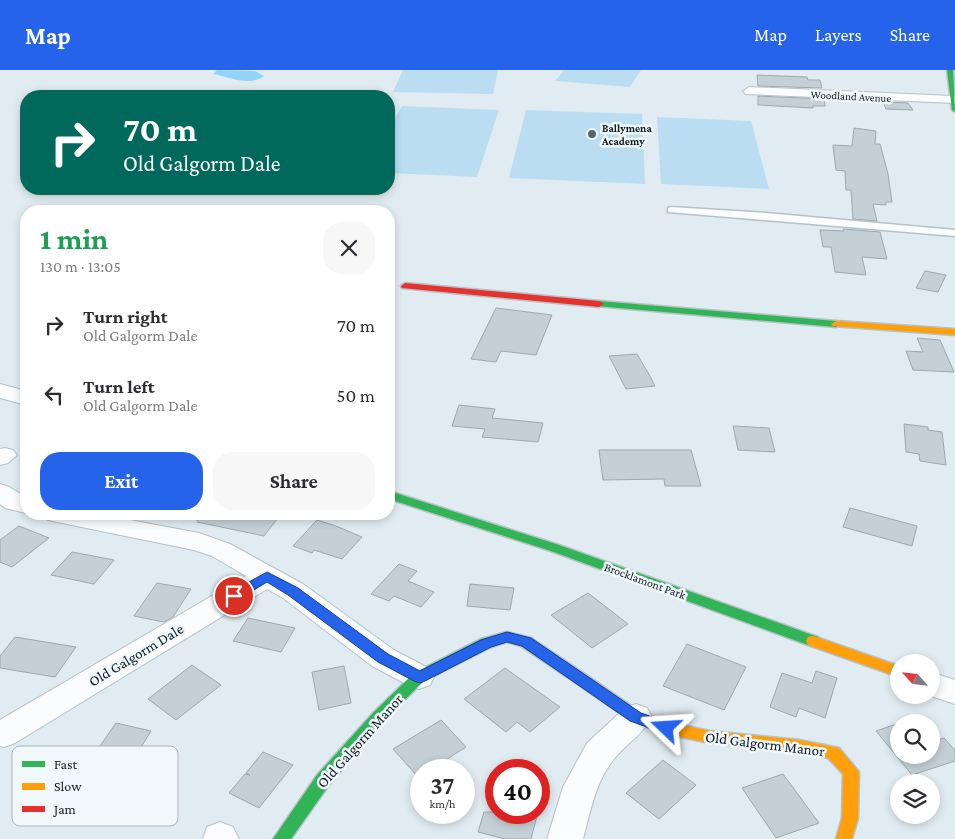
<!DOCTYPE html>
<meta charset="utf-8">
<style>
body{margin:0;font-family:"Crimson Pro",serif;background:#f7f7f7;color:#2b2b33;height:100vh;display:flex;flex-direction:column;font-size:19px;white-space:nowrap}
*{box-sizing:border-box;margin:0}
p{font-size:16px;color:#7c7c81}
.icon{flex:none;width:28px;height:28px;fill:none;stroke:currentColor;stroke-width:2;stroke-linecap:round;stroke-linejoin:round}
.map{position:relative;flex:1;overflow:hidden}
.details{position:absolute;left:20px;top:135px;width:375px;height:315px;display:flex;flex-direction:column;background:#fff;border-radius:20px;box-shadow:0 2px 8px #0003}
.details>*{flex:none}
.guide{position:absolute;left:20px;top:20px;width:375px;height:105px;border-radius:20px;box-shadow:0 2px 8px #0003;background:#00695c;color:#fff;overflow:hidden}
.needle{width:32px;rotate:297deg}
.controls{position:absolute;left:890px;top:584px;display:grid;gap:10px}
.controls a{display:grid;place-items:center;width:50px;height:50px;border-radius:50%;background:#fff;box-shadow:0 2px 8px #0003;font-size:25px}
.speed{position:absolute;left:410px;top:689px;display:flex;gap:10px;font-size:25px;font-weight:700;text-align:center}
.speed>*{display:grid;place-content:center;width:65px;height:65px;border-radius:50%;background:#fff;box-shadow:0 2px 8px #0003;line-height:1}
.speed small{font-size:12px;font-weight:400}
.speed .limit{border:8px solid #d22;background:#fff;color:#111}
.pin{position:absolute;display:grid;place-items:center;width:42px;height:42px;color:#fff;margin:-21px;border:2px solid #fff;border-radius:50%;box-shadow:0 1px 5px #0007}
.me{position:absolute;width:55px;margin:-28px;rotate:290deg;stroke-linejoin:round;filter:drop-shadow(0 0 4px #0008)}
.turn{display:flex;align-items:center;gap:18px;height:105px;padding:0 20px;font-size:22px}
.turn .icon{width:65px;height:65px;stroke-width:2.5}
.turn b{display:block;font-size:35px;line-height:42px}
.round{display:grid;place-items:center;flex:none;width:52px;height:52px;border-radius:20px;background:#f7f7f7}
.overview{display:flex;align-items:center;justify-content:space-between;height:85px;padding:0 20px}
h1{font-size:30px;font-weight:700;line-height:38px;color:#1e9e55}
.primary-button{display:flex;gap:10px;margin-top:auto;padding:10px 20px}
.primary-button a{flex:1;height:58px;border-radius:20px;background:#2563eb;color:#fff;font-size:20px;font-weight:700;line-height:58px;text-align:center}
.primary-button a+a{background:#f7f7f7;color:#2b2b33}
ul{padding:0;list-style:none}
li{display:flex;align-items:center;gap:15px;height:70px;padding:0 20px}
li div{flex:1}
li b{display:block;font-size:19px}
li em{font-style:normal}
header{display:flex;align-items:center;gap:30px;box-sizing:border-box;height:70px;padding:0 25px;background:#2563eb;color:#fff}
header strong{font-size:24px}
nav{display:flex;gap:28px;margin-inline-start:auto;font-size:18px}
.map>svg:first-child{display:block}
.green{fill:#baddf2}
.water{fill:#93d3f9}
.building{fill:#c5d0d6;stroke:#9da8ae}
.lines{fill:none;stroke-linecap:round;stroke-linejoin:round}
.lane-casing{stroke:#b6c1c8;stroke-width:3}
.street-casing{stroke:#b6c1c8;stroke-width:2}
.fast-casing{stroke:#b6c1c8;stroke-width:3}
.slow-casing{stroke:#b6c1c8;stroke-width:3}
.jam-casing{stroke:#b6c1c8;stroke-width:3}
.lane{fill:#fafcfd;fill-rule:evenodd}
.street{fill:#fafcfd;fill-rule:evenodd}
.fast{fill:#30b455;fill-rule:evenodd}
.slow{fill:#ff9f0a;fill-rule:evenodd}
.jam{fill:#e5322d;fill-rule:evenodd}
.route{fill:#2563eb;stroke:#184099}
.poi-dot{fill:#57646a;stroke:#f1f8fc;stroke-width:2}
.labels{text-anchor:middle;stroke-width:5;stroke-linejoin:round;paint-order:stroke}
.far-street-label{font-size:11px;fill:#0d1a21;stroke:#f1f8fc}
.far-poi-label{font-size:11px;font-weight:bold;fill:#0d1a21;stroke:#f1f8fc;text-anchor:start}
.street-label{font-size:12px;fill:#0d1a21;stroke:#f1f8fc}
.near-street-label{font-size:15px;fill:#0d1a21;stroke:#f1f8fc}
.key{fill:#f1f8fc;stroke:#adb5ba;stroke-width:1}
.key-label{font-size:14px;fill:#0d1a21}
</style>
<header>
<strong>Map</strong>
<nav><a>Map</a><a>Layers</a><a>Share</a></nav>
</header>
<div class="map">
<svg width="955" height="769" viewBox="0 0 955 769">
<rect width="100%" height="100%" fill="#e1ecf2"/>
<!-- green -->
<path class="green" d="M403 0H498L493 24 393 22Z
M564 0H641L630 17 555 11Z
M402 36 499 40 477 107 389 103V59Z
M526 40 642 44 645 114 509 108Z
M657 47 751 51 769 119 661 114Z"/>
<!-- water -->
<path class="water" d="M217 0 255 1 264 6C249 17 229 7 213 4Z"/>
<!-- building -->
<path class="building" d="M757 5 807 7 808 10H820L822 18 758 16Z
M758 26 824 29 825 36H813V38L758 35Z
M883 32 908 33 913 40 886 39Z
M854 58 876 61 875 74H880L888 104 892 132H886V135L873 134 877 151 853 149 851 120H846L845 101 836 100 833 75 852 76Z
M843 159 880 162 887 189 862 187 866 205 835 202 831 177H823L820 160 844 161Z
M925 201 946 205 938 222 916 218Z
M496 238 552 245 536 285 501 281 496 292 471 289Z
M917 268 940 270 954 302 913 300 906 281 923 282Z
M637 284 651 308 655 316 626 319 609 286Z
M459 335 495 339 492 348 543 353 538 372 482 367 485 359 452 356Z
M904 354 928 357V360L942 362 946 395 920 391 919 384 906 382Z
M733 356 769 358 775 382 738 380Z
M599 380H691L701 416H665L664 409 603 410Z
M850 438 917 456 912 476 843 457Z
M198 444H281L264 466 197 452Z
M317 450 336 456 362 467 342 489 314 480 312 483 293 476Z
M19 456 49 468 12 497 0 492V470Z
M72 482 114 490 94 514 51 505Z
M399 494 417 501 408 511 434 522 421 537 394 526 389 531 371 524Z
M157 513 191 519 173 547 164 552 134 546Z
M470 514 514 518 510 540 467 536Z
M588 523 628 554 592 578 551 545Z
M248 548 295 558 281 582 233 571Z
M15 567 76 577 55 607 0 598V586Z
M687 574 746 597 724 640 663 616Z
M192 595 221 615 176 650 148 629Z
M344 596 351 633 319 640 312 602Z
M505 598 560 637 530 662 517 652 506 662 464 629Z
M816 601 837 608 825 648 799 638 796 647 770 637 782 603 812 613Z
M441 650 466 677 430 700H421V705L418 707 393 679Z
M116 653 151 661 140 679 153 682 141 700 128 697 114 717 78 708Z
M899 653V685H931V672L944 668 955 680V691L912 705 876 661Z
M263 682 293 695 259 738 229 723 245 704 250 705 246 703Z
M663 690 696 715 659 749 626 723Z
M783 704 819 753 776 768 742 718Z
M484 742H538L531 769H505L478 762Z"/>
<g class="lines">
<defs>
<path id="lane" d="M671 137 766 143 955 160V166L668 142V138Z"/>
<path id="street" d="M749 17 953 26 955 27V33L745 24 743 21Z
M0 314 26 321V335L0 328Z
M5 378 13 380 17 385 8 393 0 395V379Z
M0 414 9 417 26 427V443L5 438 0 434Z
M44 444H98L199 463 230 474 303 514 394 580 430 599 434 607 430 615 419 619 408 615 372 596 283 528 267 519 15 673 4 677 0 676V650L246 506 212 486 194 480 57 452 48 450Z
M931 602 955 610V634L928 625H931Z
M636 634 647 638 652 647C642 666 623 676 611 693 595 715 590 743 583 769H547L563 717 587 673 625 638Z
M220 752 233 757 239 769H203L207 757Z"/>
<path id="fast" d="M947 0H953L955 42 952 40Z
M599 231 836 251 841 254 836 257 596 236 594 234Z
M389 421 559 475 818 567 820 571 818 575 813 576 808 575 551 481 389 429Z
M507 562 531 568 598 613 600 617 598 621 593 623 588 621 521 576 507 572 491 577 424 611 383 651 329 715 291 769H273L317 705 373 643 414 603 481 569Z"/>
<path id="slow" d="M836 251 955 259V265L833 256 831 254Z
M813 566 899 596V607L808 575 806 571 808 567Z
M593 611 598 613 641 643 667 652 710 661 799 670 839 678 859 702 858 748 852 769H836L842 748 843 704 828 688 799 682 710 673 666 664 631 651 588 621 586 617 588 613Z"/>
<path id="jam" d="M405 213 599 231 604 234 599 237 402 218 401 216Z"/>
</defs>
<!-- lane casing -->
<use href="#lane" class="lane-casing"/>
<!-- street casing -->
<use href="#street" class="street-casing"/>
<!-- fast casing -->
<use href="#fast" class="fast-casing"/>
<!-- slow casing -->
<use href="#slow" class="slow-casing"/>
<!-- jam casing -->
<use href="#jam" class="jam-casing"/>
<!-- lane -->
<use href="#lane" class="lane"/>
<!-- street -->
<use href="#street" class="street"/>
<!-- fast -->
<use href="#fast" class="fast"/>
<!-- slow -->
<use href="#slow" class="slow"/>
<!-- jam -->
<use href="#jam" class="jam"/>
</g>
<!-- route -->
<path class="route" d="M267 502 298 518 388 584 420 601 481 570 507 562 531 568 641 643 671 654 673 658 671 662 666 664 630 651 522 576 507 572 491 577 425 611 420 613 414 611 378 592 288 525 267 512 239 529H229L228 526 229 523Z"/>
<!-- markers -->
<circle class="poi-dot" cx="592" cy="64" r="5"/>
<g class="labels">
<!-- far-street labels -->
<g class="far-street-label">
<text transform="translate(851 26) rotate(3)" y="4">Woodland Avenue</text>
</g>
<!-- far-poi labels -->
<g class="far-poi-label">
<text x="602" y="62">Ballymena<tspan x="602" dy="13">Academy</tspan></text>
</g>
<!-- street labels -->
<g class="street-label">
<text transform="translate(645 511) rotate(20)" y="4">Brocklamont Park</text>
</g>
<!-- near-street labels -->
<g class="near-street-label">
<text transform="translate(136 585) rotate(-31)" y="5">Old Galgorm Dale</text>
<text transform="translate(360 671) rotate(-48)" y="5">Old Galgorm Manor</text>
<text transform="translate(765 674) rotate(7)" y="5">Old Galgorm Manor</text>
</g>
</g>
<!-- legend -->
<rect x="12" y="676" width="166" height="80" rx="8" class="key"/>
<rect x="22" y="691" width="23" height="6" fill="#30b455"/>
<rect x="22" y="713" width="23" height="7" fill="#ff9f0a"/>
<rect x="22" y="736" width="23" height="6" fill="#e5322d"/>
<g class="key-label">
<text x="54" y="699">Fast</text>
<text x="54" y="721">Slow</text>
<text x="54" y="744">Jam</text>
</g>
</svg>
<div class="controls">
<a><svg class="needle" viewBox="-14 -14 28 28"><path d="M0-13l5 13h-10z" fill="#e53935"/><path d="M0 13l5-13h-10z" fill="#7c7c81"/></svg></a>
<a><svg class="icon" aria-label="search" viewBox="0 0 24 24"><circle cx="10" cy="10" r="6"/><path d="M15 15l6 6"/></svg></a>
<a><svg class="icon" aria-label="layers" viewBox="0 0 24 24"><path d="M12 4l9 5-9 5-9-5zM3 14l9 5 9-5"/></svg></a>
</div>
<div class="speed"><div>37<small>km/h</small></div><div class="limit">40</div></div>
<div class="pin" style="left:234px;top:526px;background:#d93025"><svg class="icon" aria-label="arrive" viewBox="0 0 24 24"><path d="M6 21V4h12l-3 4 3 4H6"/></svg></div>
<svg class="me" style="left:666px;top:658px" viewBox="-20 -20 40 40"><path d="M0-17L14 15 0 8-14 15z" fill="#2563eb" stroke="#fff" stroke-width="4"/></svg>
<div class="guide">
<div class="turn"><svg class="icon" aria-label="right" viewBox="0 0 24 24"><path d="M7 20v-9h11M14 6l5 5-5 5"/></svg><div><b>70 m</b>Old Galgorm Dale</div></div>
</div>
<section class="details">
<div class="overview"><div><h1>1 min</h1><p>130 m · 13:05</p></div><a class="round"><svg class="icon" aria-label="close" viewBox="0 0 24 24"><path d="M6 6l12 12M18 6L6 18"/></svg></a></div>
<ul>
<li><svg class="icon" aria-label="right" viewBox="0 0 24 24"><path d="M7 20v-9h11M14 6l5 5-5 5"/></svg><div><b>Turn right</b><p>Old Galgorm Dale</p></div><em>70 m</em></li>
<li><svg class="icon" aria-label="left" viewBox="0 0 24 24"><path d="M17 20v-9H6M10 6l-5 5 5 5"/></svg><div><b>Turn left</b><p>Old Galgorm Dale</p></div><em>50 m</em></li>
</ul>
<div class="primary-button"><a>Exit</a><a>Share</a></div>
</section>
</div>
